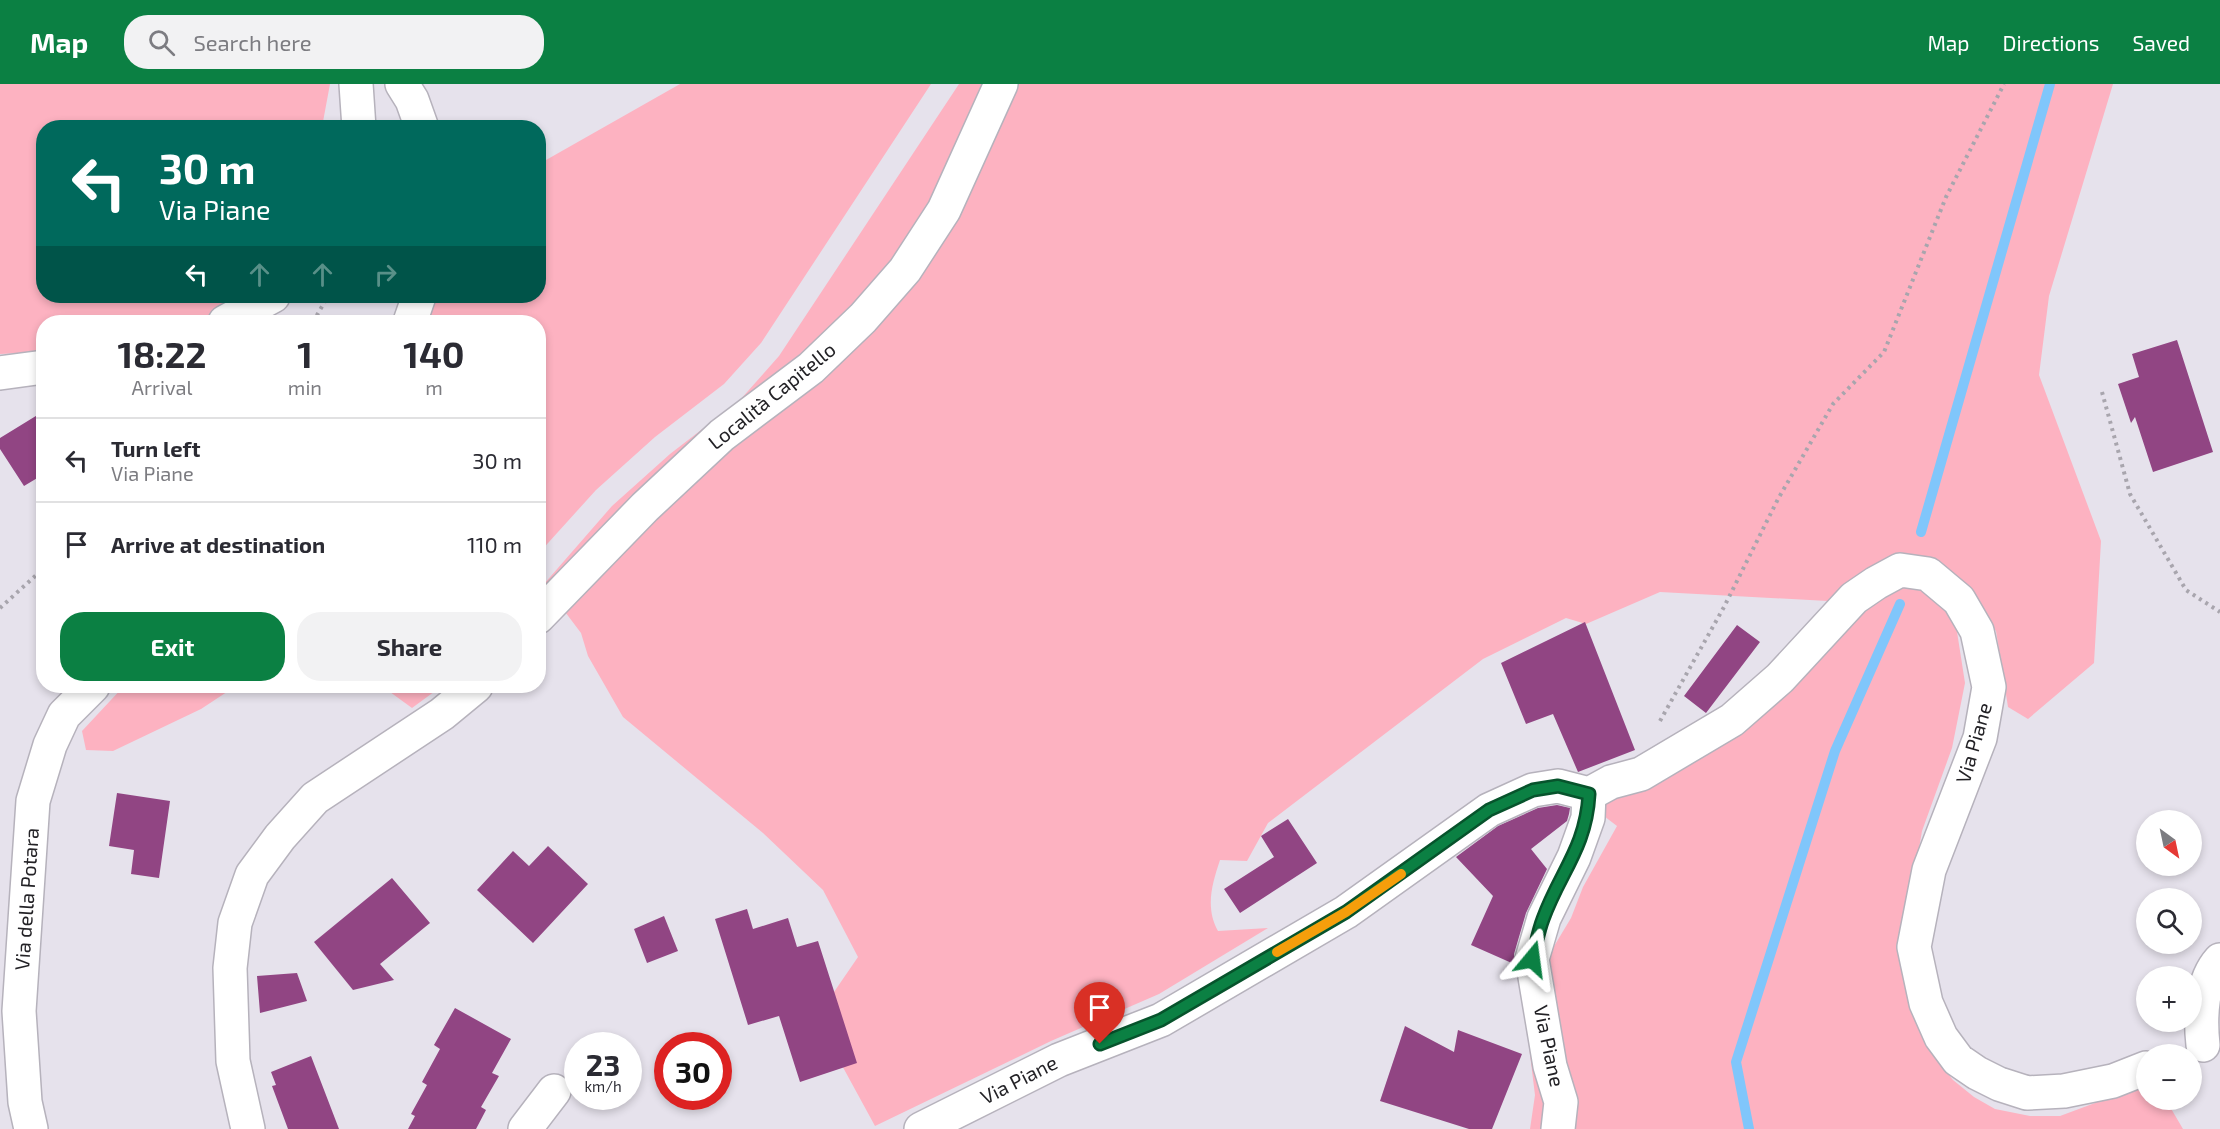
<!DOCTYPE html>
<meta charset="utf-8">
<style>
body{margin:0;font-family:"Exo 2",sans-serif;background:#f2f2f3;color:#2b2b33;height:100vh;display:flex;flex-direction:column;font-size:22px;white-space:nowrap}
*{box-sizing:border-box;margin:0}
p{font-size:20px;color:#7c7c81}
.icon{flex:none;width:33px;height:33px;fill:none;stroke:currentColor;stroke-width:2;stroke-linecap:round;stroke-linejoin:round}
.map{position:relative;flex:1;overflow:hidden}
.details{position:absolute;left:36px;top:231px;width:510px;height:378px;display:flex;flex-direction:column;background:#fff;border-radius:24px;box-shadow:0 3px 9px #0003}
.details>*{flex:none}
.banner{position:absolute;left:36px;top:36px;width:510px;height:183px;border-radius:24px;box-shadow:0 3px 9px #0003;background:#00695c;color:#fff;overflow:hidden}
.needle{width:39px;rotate:147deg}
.tools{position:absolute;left:2136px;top:726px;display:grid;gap:12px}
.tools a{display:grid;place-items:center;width:66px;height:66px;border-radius:50%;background:#fff;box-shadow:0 3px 9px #0003;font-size:30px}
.speed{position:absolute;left:564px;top:948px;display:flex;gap:12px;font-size:30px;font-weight:700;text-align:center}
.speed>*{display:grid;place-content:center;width:78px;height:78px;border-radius:50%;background:#fff;box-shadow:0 3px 9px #0003;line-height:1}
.speed small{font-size:15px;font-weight:400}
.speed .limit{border:9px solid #d22;background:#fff;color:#111}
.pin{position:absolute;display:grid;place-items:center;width:51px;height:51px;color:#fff;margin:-62px -26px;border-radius:50% 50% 50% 0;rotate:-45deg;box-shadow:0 0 6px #0007}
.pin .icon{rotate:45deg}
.me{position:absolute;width:66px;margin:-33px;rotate:16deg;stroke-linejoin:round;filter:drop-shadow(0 0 4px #0008)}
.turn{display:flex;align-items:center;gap:21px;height:126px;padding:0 24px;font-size:27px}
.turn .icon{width:78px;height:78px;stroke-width:2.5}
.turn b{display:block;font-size:42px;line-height:51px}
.lanes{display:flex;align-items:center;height:57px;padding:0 24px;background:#0003;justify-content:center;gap:30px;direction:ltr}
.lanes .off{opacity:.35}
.eta{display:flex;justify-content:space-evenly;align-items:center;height:102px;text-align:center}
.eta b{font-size:36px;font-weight:700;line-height:42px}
.primary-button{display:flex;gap:12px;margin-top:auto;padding:12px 24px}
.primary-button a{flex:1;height:69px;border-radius:24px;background:#0b8043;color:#fff;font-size:24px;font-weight:700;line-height:69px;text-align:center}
.primary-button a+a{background:#f2f2f3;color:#2b2b33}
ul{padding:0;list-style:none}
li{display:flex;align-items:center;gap:18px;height:84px;padding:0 24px;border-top:2px solid #e1e1e2}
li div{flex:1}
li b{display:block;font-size:22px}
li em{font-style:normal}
header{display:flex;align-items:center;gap:36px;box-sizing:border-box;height:84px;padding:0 30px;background:#0b8043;color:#fff}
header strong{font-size:28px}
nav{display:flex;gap:33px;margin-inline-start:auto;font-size:21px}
.search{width:420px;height:54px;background:#f2f2f3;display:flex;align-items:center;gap:15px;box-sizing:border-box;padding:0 21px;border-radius:24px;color:#7c7c81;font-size:22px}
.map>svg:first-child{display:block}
.green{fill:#fdb2c1}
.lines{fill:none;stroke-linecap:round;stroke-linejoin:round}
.stream{stroke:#80c6fb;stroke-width:10}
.building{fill:#914583}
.minor-casing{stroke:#b6b2bc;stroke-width:36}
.tertiary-casing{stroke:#b6b2bc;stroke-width:36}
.path{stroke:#a8a5ad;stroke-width:4;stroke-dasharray:3 4.5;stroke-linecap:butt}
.minor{stroke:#fff;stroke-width:33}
.tertiary{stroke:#fff;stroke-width:33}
.route-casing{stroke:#07532c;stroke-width:15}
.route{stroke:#0b8043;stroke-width:10}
.slow{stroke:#f59e0b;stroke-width:10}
.labels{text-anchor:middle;stroke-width:6;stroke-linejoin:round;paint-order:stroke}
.street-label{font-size:20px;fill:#232226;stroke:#fff}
</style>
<header>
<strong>Map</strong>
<div class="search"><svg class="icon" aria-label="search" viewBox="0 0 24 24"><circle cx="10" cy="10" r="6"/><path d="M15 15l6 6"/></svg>Search here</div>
<nav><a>Map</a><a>Directions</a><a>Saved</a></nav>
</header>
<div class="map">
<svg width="2220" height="1045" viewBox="0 0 2220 1045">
<rect width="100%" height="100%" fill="#e6e2ec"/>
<!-- green -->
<path class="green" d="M0 0H330L322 43 44 44V212H242L223 226 190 238H44L43 268 0 270Z
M680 0H931L761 259 724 300 655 353 596 406 539 469 538 238H414L434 212H538L539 80Z
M959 0H2113L2049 212 2039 291 2101 457 2094 579 2028 635 2008 623 1996 547 1967 515 1925 479 1846 518 1660 508 1586 540 1566 534 1483 575 1268 739 1247 777 1220 776C1212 800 1205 824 1218 847L1268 844 1159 910 1051 957 875 1042 839 976 823 924 858 873 823 806 763 749 623 633 588 572 581 549 544 500 612 422 670 370 740 316 779 272Z
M1900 492 1953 522 1965 599 1952 664 1922 747 1906 840 1928 960 1940 980 1953 996 1974 1013 1995 1025 2030 1032H2060L2095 1019 2140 986 2146 987V1016H2166L2183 1045H1530L1535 1011 1523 914 1571 834 1583 803 1617 742 1596 726 1883 501Z
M124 602H236L201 625 113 667 86 666 82 647Z
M388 602H442L412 624 390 608Z"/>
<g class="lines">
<!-- stream -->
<path class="stream" d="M1921 448 2050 0
M1749 1045 1736 978 1835 667 1900 520"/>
</g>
<!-- building -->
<path class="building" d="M2177 256 2213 368 2153 388 2135 333 2131 339 2118 300 2139 293 2132 270Z
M44 327V390L24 402 0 365V354Z
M1585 538 1635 666 1578 688 1553 630 1526 640 1501 579Z
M1737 541 1760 558 1706 629 1684 612Z
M117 709 170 717 159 794 131 790 134 766 109 762Z
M1557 721 1570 724 1569 730 1567 737 1531 765 1547 785 1526 829 1514 870V880L1471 861 1493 812 1456 773 1498 742 1538 724Z
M1288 735 1317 779 1240 829 1224 805 1274 773 1261 752Z
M548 762 588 800 533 859 477 806 513 767 529 782Z
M392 794 430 839 380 880 394 896 353 906 314 858Z
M747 825 753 845 788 834 797 863 818 857 857 979 800 998 779 932 748 941 715 835Z
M664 832 678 867 647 879 634 845Z
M297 889 307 917 260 929 257 892Z
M455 924 511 955 492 989 499 992 481 1023 486 1026 476 1045H408L415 1032 411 1030 427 1001 422 998 440 965 434 961Z
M1405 942 1454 968 1458 946 1522 970 1492 1045H1469L1380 1017Z
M311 972 339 1045H288L272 1002 276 1001 271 988Z"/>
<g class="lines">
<defs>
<path id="minor" d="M356 0 359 44
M225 238 273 212
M0 289 44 283
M2203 961C2200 934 2201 897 2220 876
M525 1045 554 1007
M921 1045 1059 976 1161 936 1346 828 1489 726 1533 706 1558 702 1589 710 1611 698 1641 690 1732 636 1780 594 1854 514 1876 499 1900 486 1928 490 1959 516 1977 547 1989 603 1980 654 1929 786 1914 863 1926 919 1941 953 1958 976 1977 989 1999 1000 2027 1009 2064 1007 2113 997 2146 984
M1558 1045 1561 1018 1550 982 1532 875 1544 834 1574 773 1588 734 1589 710"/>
<path id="tertiary" d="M402 0 412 16 422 44
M410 238 419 212
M538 533 645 423 722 351 811 284 863 234 905 186 944 126 1001 0
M31 1045 25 1018 19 927 33 717 50 661 64 631 93 602
M248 1045 233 977 230 884 235 839 252 791 280 753 315 714 442 630 476 602"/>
</defs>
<!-- minor casing -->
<use href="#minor" class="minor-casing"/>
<!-- tertiary casing -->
<use href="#tertiary" class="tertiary-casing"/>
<!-- path -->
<path class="path" d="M313 238 328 212
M2102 308 2130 410 2186 506 2220 528
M0 524 44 484
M1660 637 1724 523 1778 415 1833 320 1884 268 1946 113 2004 0"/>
<!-- minor -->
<use href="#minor" class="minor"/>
<!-- tertiary -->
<use href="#tertiary" class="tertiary"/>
</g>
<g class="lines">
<defs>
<path id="route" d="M1100 960 1161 936 1346 828 1489 726 1533 706 1558 702 1589 710C1586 764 1560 788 1543 835 1538 848 1536 862 1532 875"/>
</defs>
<!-- route casing -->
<use href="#route" class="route-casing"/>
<!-- route -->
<use href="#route" class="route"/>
<!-- slow -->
<path class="slow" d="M1277 868 1346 828 1401 790"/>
</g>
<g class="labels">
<!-- street labels -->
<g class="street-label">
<text transform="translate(772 312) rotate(-39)" y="7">Località Capitello</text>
<text transform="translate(1974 659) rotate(-74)" y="7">Via Piane</text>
<text transform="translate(27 815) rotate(-86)" y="7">Via della Potara</text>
<text transform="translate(1549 962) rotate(78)" y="7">Via Piane</text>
<text transform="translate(1019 996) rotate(-27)" y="7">Via Piane</text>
</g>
</g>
</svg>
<div class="tools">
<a><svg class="needle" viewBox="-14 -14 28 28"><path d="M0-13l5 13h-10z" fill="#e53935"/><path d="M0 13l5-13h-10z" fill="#7c7c81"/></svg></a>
<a><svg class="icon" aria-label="search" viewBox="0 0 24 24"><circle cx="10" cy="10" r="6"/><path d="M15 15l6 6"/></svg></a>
<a>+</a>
<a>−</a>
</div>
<div class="speed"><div>23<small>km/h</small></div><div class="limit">30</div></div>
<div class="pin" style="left:1100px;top:960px;background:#d93025"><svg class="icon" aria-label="arrive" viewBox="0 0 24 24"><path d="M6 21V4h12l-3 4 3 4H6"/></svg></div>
<svg class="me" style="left:1532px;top:875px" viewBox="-20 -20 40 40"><path d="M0-17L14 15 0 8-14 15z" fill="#0b8043" stroke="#fff" stroke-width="4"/></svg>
<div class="banner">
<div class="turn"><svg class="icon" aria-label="left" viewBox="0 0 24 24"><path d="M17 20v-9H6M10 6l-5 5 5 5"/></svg><div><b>30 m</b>Via Piane</div></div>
<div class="lanes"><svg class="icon" aria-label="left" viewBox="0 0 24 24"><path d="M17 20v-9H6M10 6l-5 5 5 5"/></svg><svg class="icon off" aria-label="ahead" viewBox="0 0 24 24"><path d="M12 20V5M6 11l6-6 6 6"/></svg><svg class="icon off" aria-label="ahead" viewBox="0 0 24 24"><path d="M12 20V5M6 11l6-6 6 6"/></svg><svg class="icon off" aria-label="right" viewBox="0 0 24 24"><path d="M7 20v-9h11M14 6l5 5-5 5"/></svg></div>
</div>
<section class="details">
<div class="eta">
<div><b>18:22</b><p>Arrival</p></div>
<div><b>1</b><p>min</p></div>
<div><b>140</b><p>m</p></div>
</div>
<ul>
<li><svg class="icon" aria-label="left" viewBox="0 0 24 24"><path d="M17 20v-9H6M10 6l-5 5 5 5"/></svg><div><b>Turn left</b><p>Via Piane</p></div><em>30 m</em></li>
<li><svg class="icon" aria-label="arrive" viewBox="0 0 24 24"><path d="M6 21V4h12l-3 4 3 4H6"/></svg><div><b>Arrive at destination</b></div><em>110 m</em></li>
</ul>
<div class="primary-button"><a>Exit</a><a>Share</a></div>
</section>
</div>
